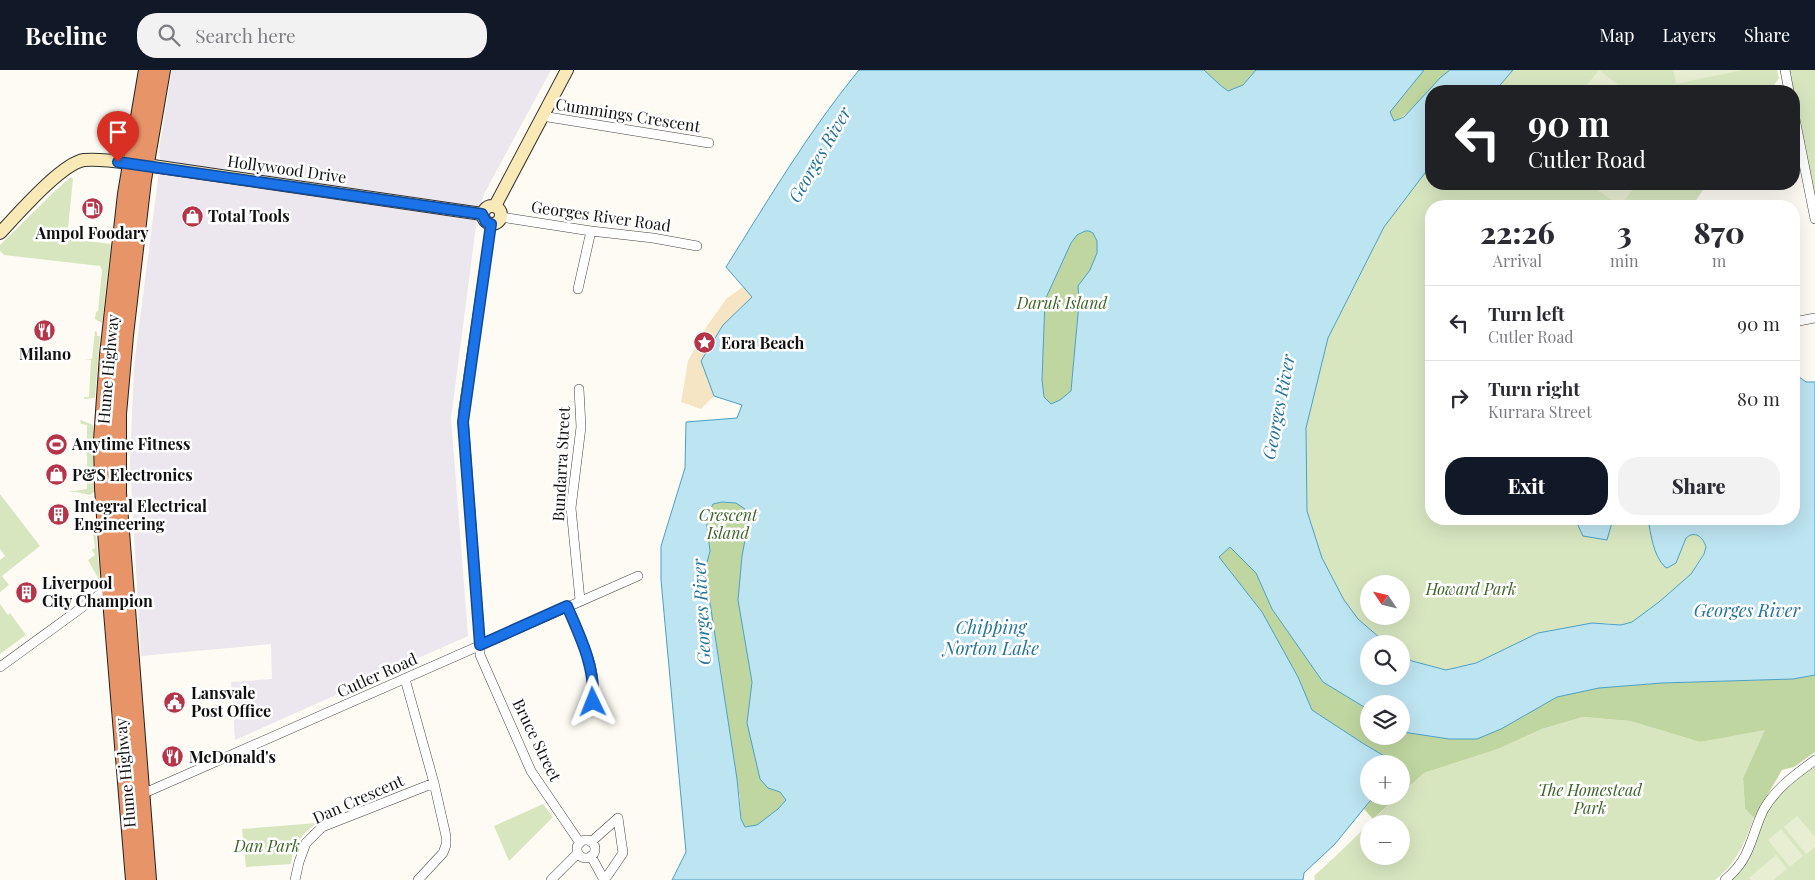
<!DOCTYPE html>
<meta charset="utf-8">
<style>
body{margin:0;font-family:"Playfair Display",serif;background:#f2f2f3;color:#2b2b33;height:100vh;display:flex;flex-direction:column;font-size:19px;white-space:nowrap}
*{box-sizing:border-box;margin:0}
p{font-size:16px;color:#7c7c81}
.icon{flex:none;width:28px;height:28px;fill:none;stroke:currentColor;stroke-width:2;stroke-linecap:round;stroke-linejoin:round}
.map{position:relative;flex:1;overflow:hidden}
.details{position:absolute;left:1425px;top:130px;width:375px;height:325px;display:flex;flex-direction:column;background:#fff;border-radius:20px;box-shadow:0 5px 20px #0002}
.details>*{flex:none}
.hud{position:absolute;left:1425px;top:15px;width:375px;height:105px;border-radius:20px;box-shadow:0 5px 20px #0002;background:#202124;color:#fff;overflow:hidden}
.needle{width:32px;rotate:305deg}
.fabs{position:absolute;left:1360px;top:505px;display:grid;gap:10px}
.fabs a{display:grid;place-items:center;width:50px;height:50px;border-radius:50%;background:#fff;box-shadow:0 5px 20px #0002;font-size:25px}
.pin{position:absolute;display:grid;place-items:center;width:42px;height:42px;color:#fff;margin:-51px -21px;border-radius:50% 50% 50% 0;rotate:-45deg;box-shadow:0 0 5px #0007}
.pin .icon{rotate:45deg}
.me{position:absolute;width:55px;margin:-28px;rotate:358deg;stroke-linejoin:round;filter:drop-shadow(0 0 4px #0008)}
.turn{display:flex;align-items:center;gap:18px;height:105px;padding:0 20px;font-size:22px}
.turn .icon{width:65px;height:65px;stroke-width:2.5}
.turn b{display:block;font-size:35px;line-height:42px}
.eta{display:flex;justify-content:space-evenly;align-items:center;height:85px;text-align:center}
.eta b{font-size:30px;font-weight:800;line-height:35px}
.button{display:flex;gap:10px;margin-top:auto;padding:10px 20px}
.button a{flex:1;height:58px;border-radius:20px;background:#111827;color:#fff;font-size:20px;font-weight:800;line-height:58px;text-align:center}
.button a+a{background:#f2f2f3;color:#2b2b33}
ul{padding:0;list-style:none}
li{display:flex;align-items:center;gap:15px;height:75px;padding:0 20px;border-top:1px solid #e1e1e2}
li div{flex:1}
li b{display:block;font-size:19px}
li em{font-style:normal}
header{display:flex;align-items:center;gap:30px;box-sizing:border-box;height:70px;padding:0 25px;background:#111827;color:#fff}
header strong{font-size:24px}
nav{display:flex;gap:28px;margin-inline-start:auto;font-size:18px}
.search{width:350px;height:45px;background:#f2f2f3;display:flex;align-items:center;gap:12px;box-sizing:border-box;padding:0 18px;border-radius:20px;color:#7c7c81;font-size:19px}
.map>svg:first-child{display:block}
.industrial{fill:#ece6ee}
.green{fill:#d8e6c0;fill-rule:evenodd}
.forest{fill:#bfd6a1}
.sand{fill:#f6e5c5}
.pitch{fill:#e8eed1}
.water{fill:#bde4f1;stroke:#4ba0c2;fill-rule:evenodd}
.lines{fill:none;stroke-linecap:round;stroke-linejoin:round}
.street-casing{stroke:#434343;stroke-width:10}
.secondary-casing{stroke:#323232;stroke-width:14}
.highway-casing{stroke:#212121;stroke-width:18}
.street{stroke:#fff;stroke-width:9}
.secondary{stroke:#f8e9b6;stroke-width:12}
.highway{stroke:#e79469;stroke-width:16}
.route-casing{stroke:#114b97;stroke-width:12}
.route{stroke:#1a73e8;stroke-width:9}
.labels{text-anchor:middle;stroke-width:5;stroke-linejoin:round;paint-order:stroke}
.street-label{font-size:16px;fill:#101010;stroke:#fff}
.poi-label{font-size:16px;font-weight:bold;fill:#101010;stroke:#fff;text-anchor:start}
.park-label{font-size:16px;font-style:italic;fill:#3a6325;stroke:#fff}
.water-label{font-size:18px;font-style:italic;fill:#247398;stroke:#fff}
</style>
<header>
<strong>Beeline</strong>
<div class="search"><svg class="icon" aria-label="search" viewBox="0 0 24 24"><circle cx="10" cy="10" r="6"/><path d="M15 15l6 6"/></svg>Search here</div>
<nav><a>Map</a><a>Layers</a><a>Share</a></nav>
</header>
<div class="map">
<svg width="1815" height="810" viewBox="0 0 1815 810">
<rect width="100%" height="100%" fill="#fefbf4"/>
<!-- industrial -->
<path class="industrial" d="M172 0H551L484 124 476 156 451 348 468 566 235 670 231 612 272 609 271 574 141 586 130 394 134 296 158 109 160 88 159 80Z"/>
<!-- green -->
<path class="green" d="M1513 0H1777L1779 8 1770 21H1495Z
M1789 0H1815V138Z
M1431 95V114H1707L1692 136H1431V449H1648L1652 470 1671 496 1678 488 1686 468C1695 460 1703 467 1706 476L1704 483 1691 504 1659 532 1632 552 1621 555 1606 553 1538 563 1476 593 1446 600 1412 591 1401 584V574H1387L1358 549 1344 530 1322 488 1307 441 1306 358 1328 268 1384 157ZM1369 514H1401V546H1369Z
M71 107 73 109 67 168 111 174 102 253 95 249 96 242 98 241 102 200 100 196 4 185 0 181V175L56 120Z
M95 261 97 262V266H100L95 328 84 329V327H89L91 290 85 289H92Z
M81 350 93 355 94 422 90 425 76 422H67L87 419V355L81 354 80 351Z
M0 424 40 476 2 506 9 515 0 522V490L5 486 0 479Z
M92 455H95L100 508 97 513 88 519 86 516 98 508 88 490 95 485 92 480 95 478Z
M0 534 8 545 10 543 26 565 0 584Z
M1583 647 1630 651 1700 672 1766 659 1743 708 1745 739 1754 748C1744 774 1737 793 1715 810H1315L1314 806C1343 780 1370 752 1398 726H1401V724L1424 703 1498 679 1542 659ZM1369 754H1401V786H1369Z
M1815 696V810H1731C1743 786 1759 748 1776 729 1788 716 1801 706 1815 696Z
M543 734 553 747 509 791 494 756Z
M317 753C301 764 294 775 291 794L246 797 242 759Z"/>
<!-- forest -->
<path class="forest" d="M1204 0H1256L1243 15 1228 21 1220 15Z
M1424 0H1450C1431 15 1417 42 1394 51L1389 42Z
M1085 161H1090L1093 163 1097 171V183L1090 200 1078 216 1079 233 1071 321 1060 330 1051 334 1044 327 1042 310 1045 230 1071 173 1077 165Z
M722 432 736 433 745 439 748 454 742 486 738 530 752 612 747 653 768 718 780 722 786 730 778 739 757 755 744 757 741 749 740 729 705 499 710 481 706 448 713 434Z
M1230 477 1256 503 1272 539 1323 612 1369 640V666H1401V661L1501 659 1557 627 1599 618 1662 613 1793 609 1815 605V682L1794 697 1782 700 1754 748 1745 739 1743 708 1765 660 1700 672 1630 651 1583 647 1542 659 1498 679 1424 703 1401 724V694H1398L1364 674 1312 640 1298 607 1262 542 1219 487Z
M1374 726H1398L1373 749 1364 739Z"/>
<!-- sand -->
<path class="sand" d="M743 217 752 227 723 255 701 291 714 326 701 339 681 332 688 291 707 256 727 228Z"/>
<!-- pitch -->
<path class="pitch" d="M1599 0 1626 21H1582Z
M1673 0H1742L1676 14Z
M1589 114H1637L1620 136Z
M1797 746 1815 767V777L1806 784 1784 757Z
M1781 759 1803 786 1790 797 1768 770Z
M1776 785 1787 799 1773 810H1751L1749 808Z"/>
<!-- water -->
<path class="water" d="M859 0H1204L1220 15 1228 21 1243 15 1256 0H1424L1390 42 1394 51 1404 47 1441 7 1450 0H1513L1495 21H1431V95L1384 157 1328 268 1306 358 1307 441 1322 488 1344 530 1358 549 1387 574H1369V606H1401V584L1412 591 1446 600 1476 593 1538 563 1592 553 1621 555 1632 552 1659 532 1691 504 1704 484 1706 477C1703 467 1695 460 1686 468L1676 493 1667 498 1665 497C1653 485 1651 465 1648 449H1794V303L1806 312H1815V605L1793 609 1662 613 1599 618 1557 627 1501 659 1477 669H1449L1403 662 1401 661V634H1369V640L1323 612 1272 539 1256 503 1230 477 1219 487 1262 542 1298 607 1312 640 1364 674 1398 694H1369V726H1374L1335 774 1304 803 1303 810H672L686 782 661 510V476L685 398 686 352 737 348 742 335 714 326 701 291 723 255 752 227 726 197C768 130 809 61 859 0ZM1085 161H1089L1093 163 1097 171V183L1090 200 1078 216 1079 233 1071 321 1060 330 1051 334 1044 327 1042 310 1045 230 1071 173 1077 165ZM722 432 736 433 745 439 748 454 742 486 738 530 752 612 747 653 760 709 768 718 780 722 786 730 778 739 757 755 745 757 741 749 737 709 705 500 710 481 706 448 713 434Z
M1575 449H1613L1607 470 1583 466Z"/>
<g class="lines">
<defs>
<path id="street" d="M1785 0 1789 21
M1794 44 1815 149
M542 46 709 73
M501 147 591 161 653 168 697 176
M491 154 463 343 480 569V585L531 701 580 773
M578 219 591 161
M1794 252 1815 248
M579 319 581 357 571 438 580 530
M567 536C580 568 603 606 590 641
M0 597 110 517
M405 609 434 713 446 766V775L443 783 418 810
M140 725 638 506
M577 779a9 9 0 1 1 18 0a9 9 0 1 1-18 0Z
M591 772 618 748 623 783 608 805 604 809
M591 786 604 810
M295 810 299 792 306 773 322 757 434 713
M551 810 578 783
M1725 810C1733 803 1740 796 1745 786 1753 771 1756 754 1764 739 1776 718 1796 704 1815 690"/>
<path id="secondary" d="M483 145a9 9 0 1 1 18 0a9 9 0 1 1-18 0Z
M495 136 567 0
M0 163C17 145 62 93 84 90 104 88 126 93 146 95L482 144"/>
<path id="highway" d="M134 810 110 517 103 418 102 370 108 285 126 124 147 0
M148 810 118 423V344L125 265 143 110 162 0"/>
</defs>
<!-- street casing -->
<use href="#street" class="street-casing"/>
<!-- secondary casing -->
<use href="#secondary" class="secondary-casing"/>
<!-- highway casing -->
<use href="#highway" class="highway-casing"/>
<!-- street -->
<use href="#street" class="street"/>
<!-- secondary -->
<use href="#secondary" class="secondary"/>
<!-- highway -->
<use href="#highway" class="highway"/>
</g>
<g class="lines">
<defs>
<path id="route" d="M118 92 482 144 486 152 491 154 463 352 480 575 567 536C581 569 595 596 593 632"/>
</defs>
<!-- route casing -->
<use href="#route" class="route-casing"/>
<!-- route -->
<use href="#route" class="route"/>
</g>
<!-- icons -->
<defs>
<symbol id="fuel-disc" viewBox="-11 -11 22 22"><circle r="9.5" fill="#b43449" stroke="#fff"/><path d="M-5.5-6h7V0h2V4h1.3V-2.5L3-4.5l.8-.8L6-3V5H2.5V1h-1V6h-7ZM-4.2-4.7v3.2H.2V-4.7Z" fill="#fff"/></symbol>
<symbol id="shop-disc" viewBox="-11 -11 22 22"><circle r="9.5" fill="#b43449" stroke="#fff"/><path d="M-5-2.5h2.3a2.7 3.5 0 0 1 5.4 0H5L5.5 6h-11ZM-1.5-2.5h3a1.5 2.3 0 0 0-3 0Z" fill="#fff"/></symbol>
<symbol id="restaurant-disc" viewBox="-11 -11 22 22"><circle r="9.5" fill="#b43449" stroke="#fff"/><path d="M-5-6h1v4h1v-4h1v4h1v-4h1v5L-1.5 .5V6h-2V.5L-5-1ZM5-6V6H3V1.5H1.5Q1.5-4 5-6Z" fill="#fff"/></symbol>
<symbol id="sight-disc" viewBox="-11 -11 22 22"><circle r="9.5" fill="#b43449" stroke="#fff"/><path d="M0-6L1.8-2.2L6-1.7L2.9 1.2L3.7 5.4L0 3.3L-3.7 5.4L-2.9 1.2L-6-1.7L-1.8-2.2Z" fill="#fff"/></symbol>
<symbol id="stadium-disc" viewBox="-11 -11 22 22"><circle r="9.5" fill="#b43449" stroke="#fff"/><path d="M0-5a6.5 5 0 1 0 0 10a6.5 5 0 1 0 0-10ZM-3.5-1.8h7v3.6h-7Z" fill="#fff"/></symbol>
<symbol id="building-disc" viewBox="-11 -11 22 22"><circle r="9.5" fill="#b43449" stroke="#fff"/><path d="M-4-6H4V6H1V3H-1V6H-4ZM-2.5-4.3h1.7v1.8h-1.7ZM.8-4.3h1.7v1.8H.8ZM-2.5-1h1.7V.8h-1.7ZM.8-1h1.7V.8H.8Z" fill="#fff"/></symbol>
<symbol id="civic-disc" viewBox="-11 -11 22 22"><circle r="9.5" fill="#b43449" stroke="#fff"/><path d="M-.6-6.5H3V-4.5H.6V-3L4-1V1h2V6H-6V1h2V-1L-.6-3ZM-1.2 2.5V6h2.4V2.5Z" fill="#fff"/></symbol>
</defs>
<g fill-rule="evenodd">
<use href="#fuel-disc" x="80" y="126" width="25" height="25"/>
<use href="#shop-disc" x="180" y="134" width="25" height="25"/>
<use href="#restaurant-disc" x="32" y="248" width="25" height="25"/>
<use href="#sight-disc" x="692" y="260" width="25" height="25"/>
<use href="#stadium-disc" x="44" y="362" width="25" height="25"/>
<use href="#shop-disc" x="44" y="392" width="25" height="25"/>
<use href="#building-disc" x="46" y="432" width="25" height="25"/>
<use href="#building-disc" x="14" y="510" width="25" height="25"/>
<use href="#civic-disc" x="162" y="620" width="25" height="25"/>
<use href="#restaurant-disc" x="160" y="674" width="25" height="25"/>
</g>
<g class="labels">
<!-- street labels -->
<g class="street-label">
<text transform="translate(628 45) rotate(9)" y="6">Cummings Crescent</text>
<text transform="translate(287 99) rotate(8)" y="6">Hollywood Drive</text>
<text transform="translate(601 146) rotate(8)" y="6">Georges River Road</text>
<text transform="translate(108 299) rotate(-85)" y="6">Hume Highway</text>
<text transform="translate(561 394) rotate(-87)" y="6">Bundarra Street</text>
<text transform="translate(377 605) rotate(-24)" y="6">Cutler Road</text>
<text transform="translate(537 670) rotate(64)" y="6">Bruce Street</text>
<text transform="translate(125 703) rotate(-95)" y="6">Hume Highway</text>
<text transform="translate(358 729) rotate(-24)" y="6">Dan Crescent</text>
</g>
<!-- poi labels -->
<g class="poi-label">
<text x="208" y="152">Total Tools</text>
<text x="92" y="169" text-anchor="middle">Ampol Foodary</text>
<text x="721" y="279">Eora Beach</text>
<text x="45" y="290" text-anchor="middle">Milano</text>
<text x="72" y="380">Anytime Fitness</text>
<text x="72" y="411">P&amp;S Electronics</text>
<text x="74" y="442">Integral Electrical<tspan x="74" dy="18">Engineering</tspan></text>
<text x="42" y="519">Liverpool<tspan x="42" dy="18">City Champion</tspan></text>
<text x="191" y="629">Lansvale<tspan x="191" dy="18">Post Office</tspan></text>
<text x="189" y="693">McDonald's</text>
</g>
<!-- park labels -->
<g class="park-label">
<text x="1062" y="239">Daruk Island</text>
<text x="728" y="451">Crescent<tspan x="728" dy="18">Island</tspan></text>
<text x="1471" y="525">Howard Park</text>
<text x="1590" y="726">The Homestead<tspan x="1590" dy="18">Park</tspan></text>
<text x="267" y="782">Dan Park</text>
</g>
<!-- water labels -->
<g class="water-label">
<text transform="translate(820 85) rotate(-60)" y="6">Georges River</text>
<text transform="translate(1279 337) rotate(-79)" y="6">Georges River</text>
<text x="1747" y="547">Georges River</text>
<text transform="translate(702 542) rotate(-93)" y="6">Georges River</text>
<text x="991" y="564">Chipping<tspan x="991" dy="21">Norton Lake</tspan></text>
</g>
</g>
</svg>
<div class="fabs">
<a><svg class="needle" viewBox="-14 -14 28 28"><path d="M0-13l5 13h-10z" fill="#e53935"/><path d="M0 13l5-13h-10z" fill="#7c7c81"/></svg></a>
<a><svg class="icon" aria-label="search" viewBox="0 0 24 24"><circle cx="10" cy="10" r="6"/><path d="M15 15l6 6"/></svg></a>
<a><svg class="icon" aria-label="layers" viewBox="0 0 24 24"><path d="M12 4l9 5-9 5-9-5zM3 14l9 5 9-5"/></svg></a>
<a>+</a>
<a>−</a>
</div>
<div class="pin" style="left:118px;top:92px;background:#d93025"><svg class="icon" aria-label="arrive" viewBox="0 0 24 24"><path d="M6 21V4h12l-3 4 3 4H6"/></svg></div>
<svg class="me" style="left:593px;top:632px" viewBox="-20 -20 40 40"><path d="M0-17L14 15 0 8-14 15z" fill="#1a73e8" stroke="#fff" stroke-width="4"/></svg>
<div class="hud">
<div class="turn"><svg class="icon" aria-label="left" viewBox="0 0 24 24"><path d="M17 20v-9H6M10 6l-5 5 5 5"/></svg><div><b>90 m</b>Cutler Road</div></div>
</div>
<section class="details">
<div class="eta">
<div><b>22:26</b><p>Arrival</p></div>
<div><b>3</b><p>min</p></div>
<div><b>870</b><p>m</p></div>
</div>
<ul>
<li><svg class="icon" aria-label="left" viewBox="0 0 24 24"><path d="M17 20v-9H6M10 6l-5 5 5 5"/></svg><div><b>Turn left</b><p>Cutler Road</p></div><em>90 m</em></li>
<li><svg class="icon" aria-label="right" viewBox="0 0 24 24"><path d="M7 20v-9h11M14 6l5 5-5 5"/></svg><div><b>Turn right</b><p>Kurrara Street</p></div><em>80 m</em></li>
</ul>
<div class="button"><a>Exit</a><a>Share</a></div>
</section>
</div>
